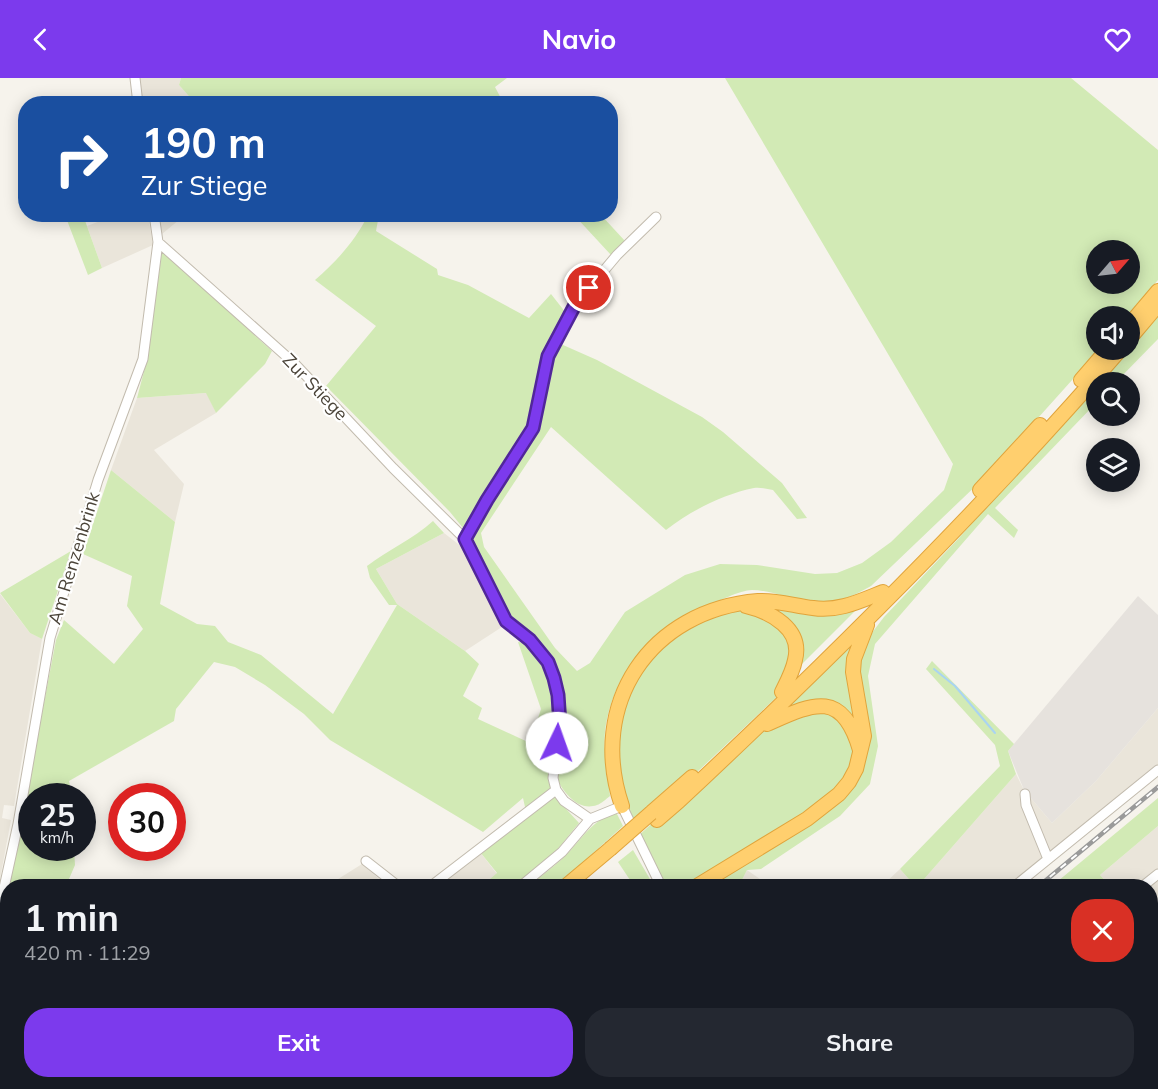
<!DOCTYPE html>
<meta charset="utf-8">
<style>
body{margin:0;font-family:Mulish,sans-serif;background:#242831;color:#f1f3f6;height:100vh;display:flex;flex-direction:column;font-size:22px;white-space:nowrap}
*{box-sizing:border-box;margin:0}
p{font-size:20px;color:#9ea1a6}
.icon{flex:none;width:33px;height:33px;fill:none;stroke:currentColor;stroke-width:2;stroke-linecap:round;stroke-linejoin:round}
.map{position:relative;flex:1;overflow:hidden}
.panel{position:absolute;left:0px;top:801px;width:1158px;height:210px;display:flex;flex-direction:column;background:#171b24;border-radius:24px 24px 0 0;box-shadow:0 3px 15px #0003}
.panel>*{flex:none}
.banner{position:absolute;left:18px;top:18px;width:600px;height:126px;border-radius:24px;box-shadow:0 3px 15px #0003;background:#1a4fa0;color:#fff;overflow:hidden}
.needle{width:39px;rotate:62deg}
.tools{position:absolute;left:1086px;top:162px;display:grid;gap:12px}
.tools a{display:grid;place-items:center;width:54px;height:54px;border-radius:50%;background:#171b24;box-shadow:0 3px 15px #0003;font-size:30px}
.speed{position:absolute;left:18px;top:705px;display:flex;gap:12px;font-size:30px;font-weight:700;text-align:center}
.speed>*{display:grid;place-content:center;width:78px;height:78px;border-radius:50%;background:#171b24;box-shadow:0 3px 15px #0003;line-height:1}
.speed small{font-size:15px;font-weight:400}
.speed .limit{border:9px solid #d22;background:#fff;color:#111}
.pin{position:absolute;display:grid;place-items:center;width:51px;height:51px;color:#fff;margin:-26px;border:3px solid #fff;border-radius:50%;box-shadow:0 2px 6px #0007}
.me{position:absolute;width:66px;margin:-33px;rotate:3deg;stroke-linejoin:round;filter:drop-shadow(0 0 4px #0008)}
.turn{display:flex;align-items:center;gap:21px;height:126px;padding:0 24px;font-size:27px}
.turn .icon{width:78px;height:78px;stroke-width:2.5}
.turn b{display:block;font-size:42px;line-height:51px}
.round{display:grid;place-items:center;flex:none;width:63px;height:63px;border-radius:24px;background:#242831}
.overview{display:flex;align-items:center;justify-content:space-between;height:102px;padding:0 24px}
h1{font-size:36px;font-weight:700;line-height:45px}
.action{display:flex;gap:12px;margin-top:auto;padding:12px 24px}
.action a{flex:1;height:69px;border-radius:24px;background:#7c3aed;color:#fff;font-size:24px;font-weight:700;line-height:69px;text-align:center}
.action a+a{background:#242831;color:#f1f3f6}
header{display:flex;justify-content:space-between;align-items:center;height:78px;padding:0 24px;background:#7c3aed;color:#fff;font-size:27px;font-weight:700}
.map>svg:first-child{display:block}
.residential{fill:#eae5da}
.industrial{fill:#e6e2dd}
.green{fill:#d2eab5;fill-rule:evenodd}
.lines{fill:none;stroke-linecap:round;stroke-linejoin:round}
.stream{stroke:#a9d4f2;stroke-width:2}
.minor-casing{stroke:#c2bbae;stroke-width:11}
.highway-casing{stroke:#e0a43c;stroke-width:16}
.minor{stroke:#fff;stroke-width:9}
.highway{stroke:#ffcf6e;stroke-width:14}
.rail-casing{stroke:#9a9a9a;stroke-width:4.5}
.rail{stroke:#fff;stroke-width:2;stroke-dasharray:7;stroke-linecap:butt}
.highway-bridge-casing{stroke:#e0a43c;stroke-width:16;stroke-linecap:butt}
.highway-bridge{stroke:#ffcf6e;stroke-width:14}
.route-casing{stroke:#51269a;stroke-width:15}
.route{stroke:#7c3aed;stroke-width:10}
.labels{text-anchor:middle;stroke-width:4.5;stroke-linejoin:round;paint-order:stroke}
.street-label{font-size:18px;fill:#4b4439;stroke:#fff}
</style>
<header><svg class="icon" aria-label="back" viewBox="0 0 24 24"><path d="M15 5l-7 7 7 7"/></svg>Navio<svg class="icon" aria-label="heart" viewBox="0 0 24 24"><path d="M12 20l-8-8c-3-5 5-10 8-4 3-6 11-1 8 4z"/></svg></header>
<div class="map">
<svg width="1158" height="1011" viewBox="0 0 1158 1011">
<rect width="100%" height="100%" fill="#f6f3ec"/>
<!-- residential -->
<path class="residential" d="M139 0H181L179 7 195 25H143Z
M116 137H148L153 167 102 190 87 148Z
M159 137V136L185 137 162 156Z
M207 315 216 335 154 372 184 406 175 444 111 392 137 320Z
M444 455 462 469 505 547 465 573 397 526 376 491Z
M0 516 30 555 42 561 14 728 4 727 2 740 11 742 0 801Z
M1158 630V687L1008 808H918L1016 696 1024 712 1052 745 1096 703Z
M1158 748V1011H940L934 1004H1150V808H1110L1100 797Z
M480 774 497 796 482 808H437Z
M362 786 385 806 380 808H327Z
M900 791 915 808H882Z
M747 792 770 808H739Z
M0 915H7V954L0 953Z
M185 1004H212L216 1011H168Z
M522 1004H575L579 1010 587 1004H611L615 1011H525Z"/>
<!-- industrial -->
<path class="industrial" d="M1138 518 1158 537V630L1096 703 1052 745 1024 712 1008 673Z"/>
<!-- green -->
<path class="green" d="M181 0H507L495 9 504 26 195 25 179 7Z
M725 0H1071L1158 72V202L1127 238H1096V272H1099L984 400 871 508C836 528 822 527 784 518 774 515 762 512 752 512 740 512 717 524 705 529 656 547 618 589 607 641 601 667 608 693 610 718 606 721 601 726 597 727 578 734 563 714 556 699H549L557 721 579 745 553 777 515 808H482L497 795 480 774 527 738 523 720 483 754 330 662 304 636 265 607 235 589 214 584 176 631 174 643 69 703 72 718H32V770H74L75 787 66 808H9L56 562 64 542 114 586 143 551 127 528 132 498 83 476 111 392 175 444 160 526 197 546 215 548 228 564 261 577 333 636 397 527H389L370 500 367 488C388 472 413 461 433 443L444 455 376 491 397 526 465 573 479 586 463 618 482 630 478 641 530 665 541 631 518 564 539 567 512 541 471 460 484 424 467 449 463 450 450 434 326 308 376 248 315 202C337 183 355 163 368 137H379L376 153 437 191 438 197 468 207 529 240 551 216 566 235 553 261 563 267 597 282 702 339 723 354 782 405 807 440 797 441 773 412C767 411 760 409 754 410 724 416 690 433 666 452L551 349 481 455 484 469 555 570 577 593 590 585 625 534 685 497 720 486 757 487 815 496 837 495 862 485 891 464 944 412 953 386ZM1096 172H1130V206H1096Z
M65 137H83L102 190 88 197Z
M574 137H601L625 163 611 177Z
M162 173 272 273 265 286 216 335 206 315 137 320 147 282Z
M1158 235V261L1116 304H1097L1126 272H1130V267Z
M1096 305V325L995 430 1018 452 1014 460 988 436 875 566 868 598 878 668 870 706 840 738 761 791 747 792 739 808H709L860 696 858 597 860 578 868 560 884 539 959 460Z
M71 473 42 561 30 555 0 515Z
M862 526 795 593 798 584 769 527Z
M758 531 796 567 782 614 695 696 632 751 611 664 637 589 714 532Z
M858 558 848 584 847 597 858 648 846 634 777 637Z
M932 583 1014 666 1008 673 1016 696 918 808H915L900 791 1000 688 995 667 926 591Z
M802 631 836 632 861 674 839 716 697 808H661L636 760 758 649Z
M1158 720V748L1100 797 1110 808H1052Z
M616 734 623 748 557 808H529C540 799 552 790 562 781 582 762 589 744 616 734Z
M633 772 654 808H634L618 784Z
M7 816V915H0V853Z
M0 953 7 954V1000L0 994Z
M12 1004H119L123 1011H23Z
M212 1004H276L266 1011H216Z
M713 1004H768L773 1011H707Z
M829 1004H934L940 1011H836Z"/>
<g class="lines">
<!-- stream -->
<path class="stream" d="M934 591 955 608 995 655"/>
<defs>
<path id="minor" d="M135 0 138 26
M158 164 295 286 393 390 465 461 506 543 530 562 548 584 554 599 558 617 559 647 553 700 556 712 564 723 590 741
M465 461 487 422 533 350 548 278 575 227 617 177 656 139
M1025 716 1026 727 1048 781
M366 783 398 808
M431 808 556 712
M521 808 562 774 590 741 622 728 661 808
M1015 808 1158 692
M1143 808 1158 796
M0 828 18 746 50 560 98 402 143 281 158 164 154 136
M1150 848 1158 857
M1150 897 1158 891
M1150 995 1158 989
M0 998 8 1003
M8 1004 18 1011
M526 1004 530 1011
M777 1004 783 1011
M1075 1004 1083 1011
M275 1011 285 1004
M744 1011 753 1004
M1053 1011 1057 1004
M1125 1011 1138 1004"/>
<path id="highway" d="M1130 246 1158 213
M1130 260 1158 227
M1081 302 1107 272
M980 412 1040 347
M746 528C771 534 803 551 795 582 793 593 787 604 782 614
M767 646C812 626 842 610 860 672
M622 728C587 626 650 532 758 523 777 522 795 528 813 530 838 534 860 523 883 514
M652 734 692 699
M657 742 679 723C833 579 982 431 1120 272
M566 808 610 771
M697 808 807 741 839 716 849 704 856 691 864 658 853 594 854 581 867 547
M311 1011 321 1004
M327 1011 337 1004"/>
</defs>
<!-- minor casing -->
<use href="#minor" class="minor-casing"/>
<!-- highway casing -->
<use href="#highway" class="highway-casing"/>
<!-- minor -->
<use href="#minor" class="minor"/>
<!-- highway -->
<use href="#highway" class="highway"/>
<defs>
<path id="rail" d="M1039 808 1158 709
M796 1011 805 1004"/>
</defs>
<!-- rail casing -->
<use href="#rail" class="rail-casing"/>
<!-- rail -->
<use href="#rail" class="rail"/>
<defs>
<path id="highway-bridge" d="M610 771 651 735"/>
</defs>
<!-- highway-bridge casing -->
<use href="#highway-bridge" class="highway-bridge-casing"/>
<!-- highway-bridge -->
<use href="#highway-bridge" class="highway-bridge"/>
</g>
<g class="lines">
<defs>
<path id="route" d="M557 665 560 647 558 617 554 600 548 584 530 562 506 543 465 461 487 422 533 350 548 278 575 227 589 210"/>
</defs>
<!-- route casing -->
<use href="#route" class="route-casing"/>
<!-- route -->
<use href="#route" class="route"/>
</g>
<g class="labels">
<!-- street labels -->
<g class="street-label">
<text transform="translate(315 309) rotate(46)" y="6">Zur Stiege</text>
<text transform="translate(74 480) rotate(-73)" y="6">Am Renzenbrink</text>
</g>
</g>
</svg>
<div class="tools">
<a><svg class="needle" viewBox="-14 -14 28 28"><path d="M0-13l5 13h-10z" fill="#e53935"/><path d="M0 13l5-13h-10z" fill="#9ea1a6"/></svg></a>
<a><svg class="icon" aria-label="sound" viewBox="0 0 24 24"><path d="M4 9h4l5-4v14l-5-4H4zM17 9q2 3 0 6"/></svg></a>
<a><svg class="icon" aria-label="search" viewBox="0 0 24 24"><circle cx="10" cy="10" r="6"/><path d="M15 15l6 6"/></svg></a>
<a><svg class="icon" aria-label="layers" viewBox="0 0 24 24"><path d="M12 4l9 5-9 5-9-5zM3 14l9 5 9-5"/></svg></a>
</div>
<div class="speed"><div>25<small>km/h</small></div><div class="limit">30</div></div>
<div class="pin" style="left:589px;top:210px;background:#d93025"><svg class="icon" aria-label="arrive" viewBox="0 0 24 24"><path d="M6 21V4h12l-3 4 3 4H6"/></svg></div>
<svg class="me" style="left:557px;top:665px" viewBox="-20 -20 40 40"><circle r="19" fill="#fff"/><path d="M0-13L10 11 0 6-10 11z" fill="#7c3aed"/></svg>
<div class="banner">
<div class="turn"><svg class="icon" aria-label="right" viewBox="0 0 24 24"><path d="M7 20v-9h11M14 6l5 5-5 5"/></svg><div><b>190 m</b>Zur Stiege</div></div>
</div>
<section class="panel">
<div class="overview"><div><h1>1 min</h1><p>420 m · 11:29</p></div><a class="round" style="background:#d93025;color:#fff"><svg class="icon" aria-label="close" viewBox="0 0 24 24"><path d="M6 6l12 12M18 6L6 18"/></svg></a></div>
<div class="action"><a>Exit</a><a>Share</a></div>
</section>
</div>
